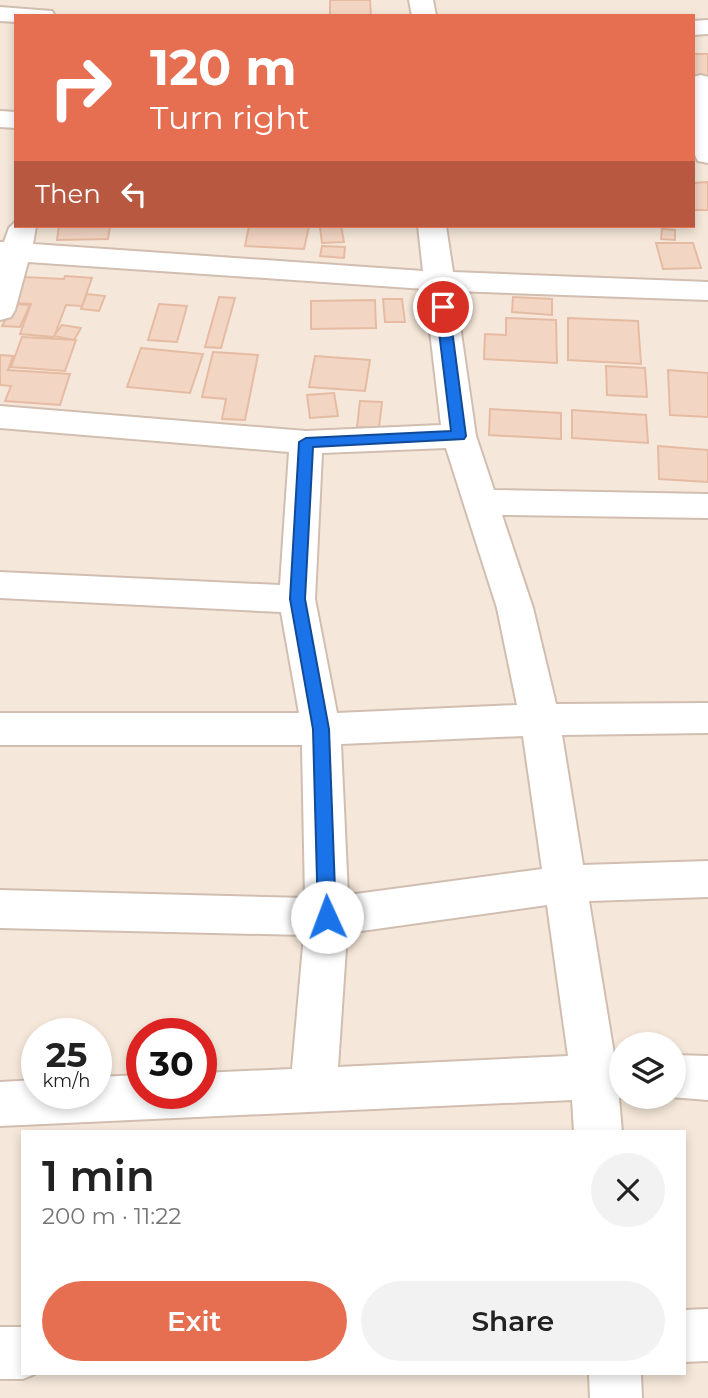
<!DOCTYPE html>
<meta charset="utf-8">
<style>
body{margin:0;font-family:Montserrat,sans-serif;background:#f2f2f2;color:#222;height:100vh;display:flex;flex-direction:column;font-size:26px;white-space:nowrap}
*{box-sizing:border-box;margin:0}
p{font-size:23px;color:#767676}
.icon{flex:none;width:38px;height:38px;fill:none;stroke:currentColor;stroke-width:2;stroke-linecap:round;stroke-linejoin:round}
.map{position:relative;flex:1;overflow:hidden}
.details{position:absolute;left:21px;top:1130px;width:665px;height:245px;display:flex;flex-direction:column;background:#fff;border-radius:0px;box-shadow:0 4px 10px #0003}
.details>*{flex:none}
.top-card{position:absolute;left:14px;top:14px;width:681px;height:214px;border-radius:0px;box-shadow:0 4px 10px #0003;background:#e76f51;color:#fff;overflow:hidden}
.buttons{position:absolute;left:609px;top:1032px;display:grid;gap:14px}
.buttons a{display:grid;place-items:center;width:77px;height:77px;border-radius:50%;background:#fff;box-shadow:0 4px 10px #0003;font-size:35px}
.speed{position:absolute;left:21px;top:1018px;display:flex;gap:14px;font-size:35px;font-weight:700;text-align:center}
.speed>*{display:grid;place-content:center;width:91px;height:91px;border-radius:50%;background:#fff;box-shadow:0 4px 10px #0003;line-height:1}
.speed small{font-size:18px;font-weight:400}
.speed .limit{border:10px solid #d22;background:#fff;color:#111}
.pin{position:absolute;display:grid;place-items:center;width:60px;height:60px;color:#fff;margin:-30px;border:4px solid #fff;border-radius:50%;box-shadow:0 2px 7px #0007}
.me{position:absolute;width:77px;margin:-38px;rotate:358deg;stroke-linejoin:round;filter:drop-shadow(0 0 5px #0008)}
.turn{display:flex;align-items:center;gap:24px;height:147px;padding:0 21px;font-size:32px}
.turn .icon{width:91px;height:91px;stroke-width:2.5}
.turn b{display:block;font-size:49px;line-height:60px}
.then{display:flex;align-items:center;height:66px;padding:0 21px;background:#0003;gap:14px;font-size:26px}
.round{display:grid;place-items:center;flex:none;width:74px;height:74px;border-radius:37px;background:#f2f2f2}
.summary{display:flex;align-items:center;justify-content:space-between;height:119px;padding:0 21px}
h1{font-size:42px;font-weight:600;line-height:52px}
.primary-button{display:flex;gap:14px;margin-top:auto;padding:14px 21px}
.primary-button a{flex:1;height:80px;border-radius:42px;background:#e76f51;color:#fff;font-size:28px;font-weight:600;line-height:80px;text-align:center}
.primary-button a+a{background:#f2f2f2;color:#222}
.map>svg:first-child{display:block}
.residential{fill:#f5e8da;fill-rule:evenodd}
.building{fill:#f3d5c3;stroke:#e6bba3;stroke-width:2}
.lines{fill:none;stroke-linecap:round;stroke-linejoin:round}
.minor-casing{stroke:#d1beb0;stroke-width:4}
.minor{fill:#fff;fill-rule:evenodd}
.route{fill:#1a73e8;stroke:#114b97;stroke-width:2}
</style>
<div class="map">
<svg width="708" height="1398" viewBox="0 0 708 1398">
<rect width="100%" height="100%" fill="#fdf6ec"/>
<!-- residential -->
<path class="residential" d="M0 0H708V1398H0ZM16 16H693V226H16ZM37 1034H96V1094H37ZM142 1034H201V1094H142ZM621 1045H674V1097H621ZM23 1132H684V1374H23Z"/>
<!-- building -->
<path class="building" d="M330 0H370L371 16H330Z
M693 54H708V77H693Z
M708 182V210H693V183Z
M59 226H110L108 239 57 240Z
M249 226H309L304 249 245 246Z
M341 226 344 242 322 243 320 227Z
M662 229 675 230V240L661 239Z
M656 243H693L701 268 663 269Z
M322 246 345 247 344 258 320 256Z
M65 276 92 278 82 306 66 305 54 337 20 334 31 304 14 303 24 277 64 279Z
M87 294 105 296 99 311 81 309Z
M219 297 235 298 221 348 205 347Z
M513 297 552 299V315L512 312Z
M383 299H402L405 322H385Z
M375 300 376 328 311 329V301Z
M13 304 30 305 20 327 2 326Z
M159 304 187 306 177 342 148 340Z
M506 318 556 320 557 363 484 359 485 334 506 335Z
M568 318 638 321 641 364 568 360Z
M62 325 81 328 74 340 54 336Z
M22 337 76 340 65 371 11 367Z
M141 348 203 354 190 393 127 387Z
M213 352 258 355 245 420 222 419 226 399 202 397Z
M0 355 13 356 8 370 70 374 60 405 5 401 11 386 0 385Z
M315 356 370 360 365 391 309 387Z
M606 366 645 368 647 397 607 395Z
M668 370 708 373V417L670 415Z
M334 393 338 416 310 418 307 395Z
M360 401 382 402 379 428 357 427Z
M490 409 561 413V439L489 435Z
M572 410 646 415 648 443 572 438Z
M658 446 708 450V482L659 479Z"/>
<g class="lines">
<defs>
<path id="minor" d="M409 0H433L436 16H412Z
M0 7 52 11 55 16H16V22L0 21Z
M708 20V34L693 35V21Z
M701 75 708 77V163L698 161C687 145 693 98 693 77Z
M0 111 16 112V128L0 127Z
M16 221V226H36L33 244 423 271 418 226H446L453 272 708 282V300L455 291 476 436 494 490 708 494V518L502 515 533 608 556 704 708 703V733L562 735 583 865 708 861V897L589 901 614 1054 621 1055V1097L619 1098 622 1132H574L572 1100 0 1126V1082L37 1080V1094H96V1077L142 1075V1094H201V1073L292 1069 304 935 0 928V890L305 898 302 745H0V713H299L281 612 0 598V572L280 585 289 452 0 428V406L306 431 441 425 425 289 28 262 15 310 11 317 0 320V242H4L9 228ZM446 448 497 608 517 705 337 713 315 599 322 453ZM523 736 542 869 348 895 341 744ZM547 905 568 1056 338 1067 347 933Z
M674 1055 708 1056V1100L670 1097H674Z
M708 1309V1361L684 1362V1310Z
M0 1327H23V1374H35L23 1379H0Z
M589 1374H641L642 1398H590Z"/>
</defs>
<!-- minor casing -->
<use href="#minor" class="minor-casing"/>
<!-- minor -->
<use href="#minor" class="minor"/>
</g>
<!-- route -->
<path class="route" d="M443 303 449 307 466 436 464 439 313 447 305 599 329 729 336 917 333 922 327 925 321 922 318 917 313 729 290 599 299 442 306 438 451 431 436 307Z"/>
</svg>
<div class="buttons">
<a><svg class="icon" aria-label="layers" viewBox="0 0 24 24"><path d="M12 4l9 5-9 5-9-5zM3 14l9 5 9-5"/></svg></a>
</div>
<div class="speed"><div>25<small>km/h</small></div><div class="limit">30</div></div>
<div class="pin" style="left:443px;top:307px;background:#d93025"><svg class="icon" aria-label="arrive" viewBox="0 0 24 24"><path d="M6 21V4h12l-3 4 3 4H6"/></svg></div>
<svg class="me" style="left:327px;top:917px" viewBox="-20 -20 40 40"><circle r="19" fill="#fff"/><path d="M0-13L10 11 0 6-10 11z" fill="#1a73e8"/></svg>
<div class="top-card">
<div class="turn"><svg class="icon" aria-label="right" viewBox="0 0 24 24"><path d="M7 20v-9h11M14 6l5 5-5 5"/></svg><div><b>120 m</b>Turn right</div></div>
<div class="then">Then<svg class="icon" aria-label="left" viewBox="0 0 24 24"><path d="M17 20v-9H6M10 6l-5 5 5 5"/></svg></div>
</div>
<section class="details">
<div class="summary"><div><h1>1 min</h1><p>200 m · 11:22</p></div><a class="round"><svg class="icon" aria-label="close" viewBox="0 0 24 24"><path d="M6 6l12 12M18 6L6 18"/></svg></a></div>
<div class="primary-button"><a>Exit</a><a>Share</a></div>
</section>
</div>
